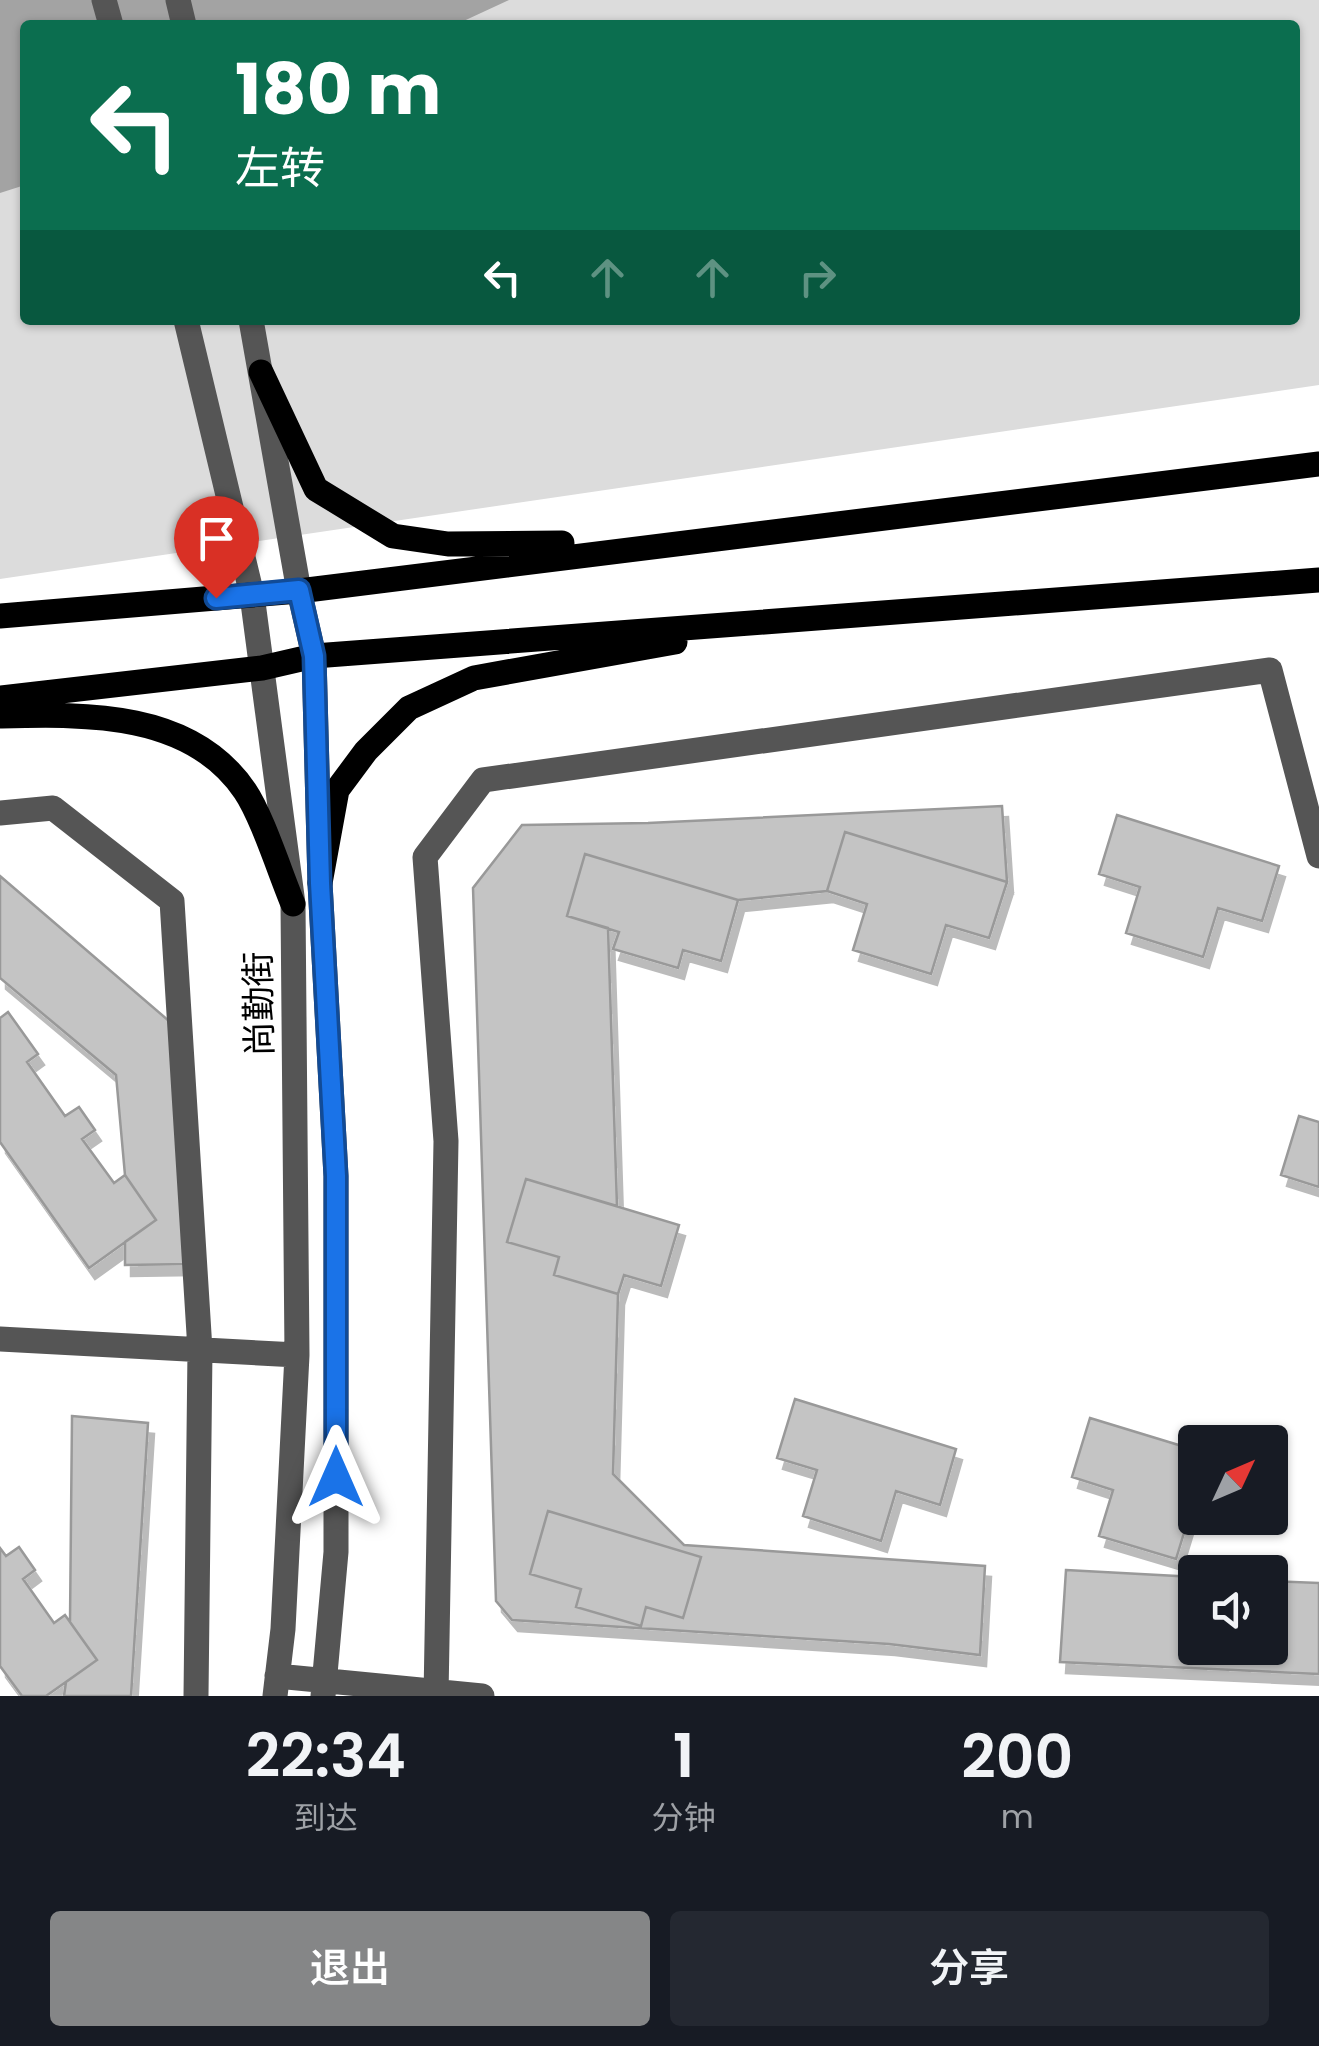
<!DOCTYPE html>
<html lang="zh">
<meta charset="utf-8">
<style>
body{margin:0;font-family:Poppins,"Noto Sans SC",sans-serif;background:#242831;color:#f1f3f6;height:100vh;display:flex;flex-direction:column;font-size:38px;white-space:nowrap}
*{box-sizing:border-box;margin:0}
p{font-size:32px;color:#9ea1a6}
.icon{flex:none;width:55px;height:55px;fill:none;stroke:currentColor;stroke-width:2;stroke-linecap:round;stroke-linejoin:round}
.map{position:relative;height:1696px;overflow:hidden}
.side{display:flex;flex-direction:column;background:#171b24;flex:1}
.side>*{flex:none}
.top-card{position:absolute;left:20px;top:20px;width:1280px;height:305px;border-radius:10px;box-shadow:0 2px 8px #0004;background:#0b6e4f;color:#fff;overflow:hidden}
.needle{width:65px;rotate:46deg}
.controls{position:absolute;left:1178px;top:1425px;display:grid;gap:20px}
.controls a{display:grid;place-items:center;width:110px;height:110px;border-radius:10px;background:#171b24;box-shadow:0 2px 8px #0004;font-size:50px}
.pin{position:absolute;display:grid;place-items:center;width:85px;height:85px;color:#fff;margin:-102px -42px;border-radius:50% 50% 50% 0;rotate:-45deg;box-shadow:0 0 10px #0007}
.pin .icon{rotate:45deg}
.me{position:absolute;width:110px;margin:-55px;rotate:0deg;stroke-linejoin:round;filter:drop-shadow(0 0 8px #0008)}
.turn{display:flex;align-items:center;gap:35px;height:210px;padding:0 50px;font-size:45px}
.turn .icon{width:130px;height:130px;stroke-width:2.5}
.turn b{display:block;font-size:70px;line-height:85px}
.lanes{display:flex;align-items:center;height:95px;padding:0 50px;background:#0003;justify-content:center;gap:50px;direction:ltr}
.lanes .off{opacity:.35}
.eta{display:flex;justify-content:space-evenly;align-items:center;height:170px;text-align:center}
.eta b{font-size:60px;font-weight:600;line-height:70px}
.action{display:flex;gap:20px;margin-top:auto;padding:20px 50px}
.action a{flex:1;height:115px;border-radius:10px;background:#858687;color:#fff;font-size:40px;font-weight:600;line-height:115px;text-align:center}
.action a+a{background:#242831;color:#f1f3f6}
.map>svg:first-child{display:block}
.green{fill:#dcdcdc;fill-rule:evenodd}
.water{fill:#a3a3a3}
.building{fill:#c4c4c4;stroke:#999;stroke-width:2.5;filter:url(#shadow)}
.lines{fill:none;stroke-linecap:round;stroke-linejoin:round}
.minor{stroke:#555;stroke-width:25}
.major{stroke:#000;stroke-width:25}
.route-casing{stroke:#114b97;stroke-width:25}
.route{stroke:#1a73e8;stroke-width:18}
.labels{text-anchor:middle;stroke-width:10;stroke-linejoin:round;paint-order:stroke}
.street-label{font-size:35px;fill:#000;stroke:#fff}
</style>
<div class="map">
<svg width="1319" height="1696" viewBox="0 0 1319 1696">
<defs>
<filter id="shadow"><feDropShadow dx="6" dy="11" stdDeviation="0" flood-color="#0004"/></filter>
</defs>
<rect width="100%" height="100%" fill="#fff"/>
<!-- green -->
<path class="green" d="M0 0H1319V385L0 579ZM25 25H1295V320H25Z"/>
<!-- water -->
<path class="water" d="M0 0H509L455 25H25V185L0 193Z"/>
<!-- building -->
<path class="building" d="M1002 806 1007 882 845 832 827 891 738 900 585 854 567 916 608 928 617 1206 526 1179 507 1242 559 1257 554 1275 618 1294 613 1474 684 1545 985 1566 980 1655 889 1644 512 1620 496 1601 473 888 522 825 648 823Z
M1117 815 1279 866 1262 921 1218 908 1203 957 1126 933 1140 887 1099 874Z
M845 832 1007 882 989 938 946 925 931 974 853 950 867 904 827 891Z
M585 854 738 900 721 961 683 950 678 968 613 949 619 932 567 916Z
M0 876 169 1021 188 1264 125 1265V1242L156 1220 125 1175 116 1075 0 978Z
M8 1012 38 1054 27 1062 65 1116 79 1107 95 1130 82 1139 114 1183 125 1175 156 1220 89 1268 0 1142V1018Z
M1299 1116 1319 1122V1187L1281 1175Z
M526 1179 679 1225 661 1286 624 1275 618 1294 554 1275 559 1257 507 1242Z
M795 1399 956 1449 940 1505 896 1491 881 1541 803 1516 817 1470 777 1458Z
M72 1416 148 1423 131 1696H64L66 1682 97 1660 70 1622Z
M1090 1418 1195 1450V1511L1191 1510 1176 1559 1099 1536 1113 1490 1072 1477Z
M548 1511 701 1557 683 1618 646 1607 641 1626 576 1607 581 1589 530 1574Z
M19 1547 35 1570 23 1579 54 1623 65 1615 97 1660 46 1696H22L0 1666V1548L6 1556Z
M1066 1570 1195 1577V1648H1270V1581L1319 1583V1674L1060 1662Z"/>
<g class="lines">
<!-- minor -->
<path class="minor" d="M104 0 111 25
M178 0 184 25
M186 320 252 595 293 904 297 1355 283 1629 275 1696
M251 320 299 591 314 656 320 883 336 1176V1552L323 1696
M0 813 53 808 172 901 200 1350 196 1696
M0 1339 297 1355
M277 1676 482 1696
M436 1696 446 1141 425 857 483 780 1270 670 1319 856"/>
<!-- major -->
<path class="major" d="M261 372 316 489 393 536 448 544 562 543
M0 616 299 591 1319 464
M0 698 262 668 314 656 1319 580
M0 716C86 714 191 711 245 791 262 816 280 873 293 904
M320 883 337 790 366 751 409 708 474 678 675 642"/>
</g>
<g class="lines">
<defs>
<path id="route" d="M216 598 299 590 314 656 320 883 336 1176V1477"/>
</defs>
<!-- route casing -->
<use href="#route" class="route-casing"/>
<!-- route -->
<use href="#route" class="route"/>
</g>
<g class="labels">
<!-- street labels -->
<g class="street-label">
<text transform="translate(259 1004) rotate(-91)" y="12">尚勤街</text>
</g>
</g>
</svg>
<div class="controls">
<a><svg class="needle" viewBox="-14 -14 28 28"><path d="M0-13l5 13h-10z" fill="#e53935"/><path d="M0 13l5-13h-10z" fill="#9ea1a6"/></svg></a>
<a><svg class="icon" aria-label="sound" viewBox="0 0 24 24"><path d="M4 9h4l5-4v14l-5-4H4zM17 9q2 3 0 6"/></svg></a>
</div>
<div class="pin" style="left:216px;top:598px;background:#d93025"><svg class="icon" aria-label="arrive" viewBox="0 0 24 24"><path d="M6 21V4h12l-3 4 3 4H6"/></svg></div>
<svg class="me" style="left:336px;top:1477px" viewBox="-20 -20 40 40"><path d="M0-17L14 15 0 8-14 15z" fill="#1a73e8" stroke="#fff" stroke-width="4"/></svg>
<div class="top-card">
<div class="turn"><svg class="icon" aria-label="left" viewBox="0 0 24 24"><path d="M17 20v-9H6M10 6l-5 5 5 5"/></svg><div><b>180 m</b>左转</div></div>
<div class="lanes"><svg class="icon" aria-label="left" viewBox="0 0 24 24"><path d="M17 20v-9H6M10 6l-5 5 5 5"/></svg><svg class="icon off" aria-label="ahead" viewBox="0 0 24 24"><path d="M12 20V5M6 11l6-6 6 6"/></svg><svg class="icon off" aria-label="ahead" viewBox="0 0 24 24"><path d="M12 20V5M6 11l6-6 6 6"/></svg><svg class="icon off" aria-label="right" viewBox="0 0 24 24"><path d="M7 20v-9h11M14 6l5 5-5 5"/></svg></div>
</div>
</div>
<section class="side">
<div class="eta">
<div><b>22:34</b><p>到达</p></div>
<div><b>1</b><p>分钟</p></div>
<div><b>200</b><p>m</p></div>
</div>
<div class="action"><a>退出</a><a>分享</a></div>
</section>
